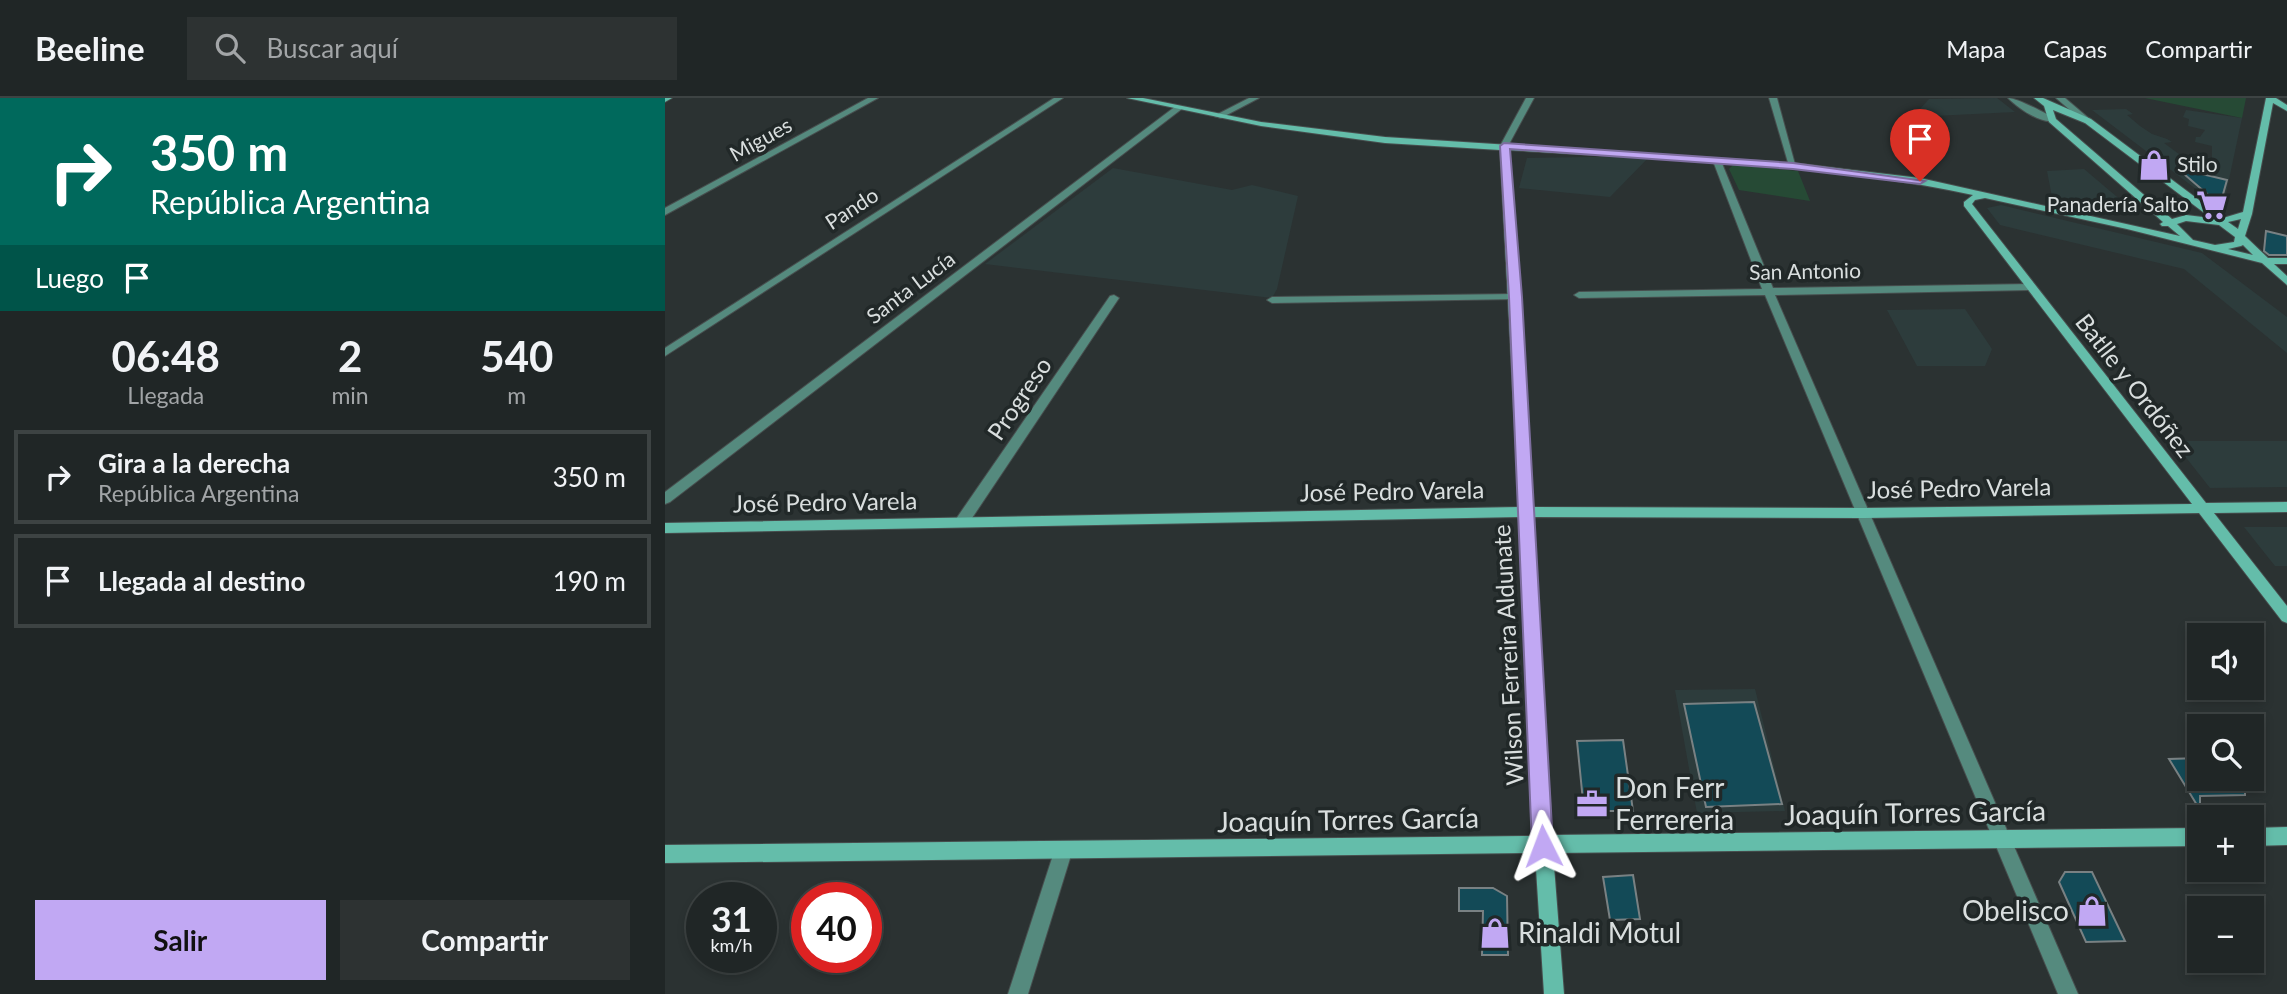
<!DOCTYPE html>
<html lang="es">
<meta charset="utf-8">
<style>
body{margin:0;font-family:Lato,sans-serif;background:#2d3232;color:#f1f3f6;height:100vh;display:flex;flex-direction:column;font-size:26px;white-space:nowrap}
*{box-sizing:border-box;margin:0}
p{font-size:23px;color:#a2a5a7}
.icon{flex:none;width:38px;height:38px;fill:none;stroke:currentColor;stroke-width:2;stroke-linecap:round;stroke-linejoin:round}
.map{position:relative;flex:1;overflow:hidden}
.sheet{display:flex;flex-direction:column;background:#202626;width:665px}
.sheet>*{flex:none}
.hud{background:#00695c;color:#fff;overflow:hidden}
.fabs{position:absolute;left:1522px;top:525px;display:grid;gap:14px}
.fabs a{display:grid;place-items:center;width:77px;height:77px;border-radius:0px;background:#202626;box-shadow:0 4px 10px #0003,0 0 0 2px #3d4343;font-size:35px}
.speed{position:absolute;left:21px;top:784px;display:flex;gap:14px;font-size:35px;font-weight:700;text-align:center}
.speed>*{display:grid;place-content:center;width:91px;height:91px;border-radius:50%;background:#202626;box-shadow:0 4px 10px #0003,0 0 0 2px #3d4343;line-height:1}
.speed small{font-size:18px;font-weight:400}
.speed .limit{border:10px solid #d22;background:#fff;color:#111}
.pin{position:absolute;display:grid;place-items:center;width:60px;height:60px;color:#fff;margin:-72px -30px;border-radius:50% 50% 50% 0;rotate:-45deg;box-shadow:0 0 7px #0007}
.pin .icon{rotate:45deg}
.me{position:absolute;width:77px;margin:-38px;rotate:357deg;stroke-linejoin:round;filter:drop-shadow(0 0 5px #0008)}
.turn{display:flex;align-items:center;gap:24px;height:147px;padding:0 35px;font-size:32px}
.turn .icon{width:91px;height:91px;stroke-width:2.5}
.turn b{display:block;font-size:49px;line-height:60px}
.then{display:flex;align-items:center;height:66px;padding:0 35px;background:#0003;gap:14px;font-size:26px}
.eta{display:flex;justify-content:space-evenly;align-items:center;height:119px;text-align:center}
.eta b{font-size:42px;font-weight:700;line-height:49px}
.cta{display:flex;gap:14px;margin-top:auto;padding:14px 35px}
.cta a{flex:1;height:80px;border-radius:0px;background:#c1a8f3;color:#111;font-size:28px;font-weight:700;line-height:80px;text-align:center}
.cta a+a{background:#2d3232;color:#f1f3f6}
ul{padding:0;list-style:none}
li{display:flex;align-items:center;gap:21px;height:94px;margin:0 14px 10px;padding:0 21px;border:4px solid #3d4343;border-radius:0px}
li div{flex:1}
li b{display:block;font-size:26px}
li em{font-style:normal}
header{display:flex;align-items:center;gap:42px;box-sizing:border-box;height:98px;padding:0 35px;background:#202626;border-bottom:2px solid #3d4343}
header strong{font-size:33px}
nav{display:flex;gap:38px;margin-inline-start:auto;font-size:24px}
.search{width:490px;height:63px;background:#2d3232;display:flex;align-items:center;gap:18px;box-sizing:border-box;padding:0 24px;border-radius:0px;color:#a2a5a7;font-size:26px}
main{display:flex;flex:1;min-height:0}
.map>svg:first-child{display:block}
.built{fill:#2d3c3c}
.green{fill:#264a35}
.building{fill:#134a57;stroke:#798183;stroke-width:2}
.lines{fill:none;stroke-linecap:round;stroke-linejoin:round}
.street-casing{stroke:#474e4e;stroke-width:2}
.secondary-casing{stroke:#474e4e;stroke-width:2}
.street{fill:#558a7e;fill-rule:evenodd}
.secondary{fill:#64bdaa;fill-rule:evenodd}
.route{fill:#c1a8f3;stroke:#7d6d9e;stroke-width:2}
.labels{text-anchor:middle;stroke-width:7;stroke-linejoin:round;paint-order:stroke}
.far-street-label{font-size:21px;fill:#d9dede;stroke:#212828}
.far-poi-label{font-size:21px;fill:#d9dede;stroke:#212828;text-anchor:start}
.street-label{font-size:24px;fill:#d9dede;stroke:#212828}
.near-poi-label{font-size:28px;fill:#d9dede;stroke:#212828;text-anchor:start}
.near-street-label{font-size:28px;fill:#d9dede;stroke:#212828}
</style>
<header>
<strong>Beeline</strong>
<div class="search"><svg class="icon" aria-label="search" viewBox="0 0 24 24"><circle cx="10" cy="10" r="6"/><path d="M15 15l6 6"/></svg>Buscar aquí</div>
<nav><a>Mapa</a><a>Capas</a><a>Compartir</a></nav>
</header>
<main>
<section class="sheet">
<div class="hud">
<div class="turn"><svg class="icon" aria-label="right" viewBox="0 0 24 24"><path d="M7 20v-9h11M14 6l5 5-5 5"/></svg><div><b>350 m</b>República Argentina</div></div>
<div class="then">Luego<svg class="icon" aria-label="arrive" viewBox="0 0 24 24"><path d="M6 21V4h12l-3 4 3 4H6"/></svg></div>
</div>
<div class="eta">
<div><b>06:48</b><p>Llegada</p></div>
<div><b>2</b><p>min</p></div>
<div><b>540</b><p>m</p></div>
</div>
<ul>
<li><svg class="icon" aria-label="right" viewBox="0 0 24 24"><path d="M7 20v-9h11M14 6l5 5-5 5"/></svg><div><b>Gira a la derecha</b><p>República Argentina</p></div><em>350 m</em></li>
<li><svg class="icon" aria-label="arrive" viewBox="0 0 24 24"><path d="M6 21V4h12l-3 4 3 4H6"/></svg><div><b>Llegada al destino</b></div><em>190 m</em></li>
</ul>
<div class="cta"><a>Salir</a><a>Compartir</a></div>
</section>
<div class="map">
<svg width="1622" height="896" viewBox="0 0 1622 896">
<rect width="100%" height="100%" fill="#2b3232"/>
<!-- built -->
<path class="built" d="M1332 0 1350 14 1248 19 1264 1Z
M1461 11 1468 16 1462 17 1475 28 1487 36 1502 41 1507 44 1499 45 1522 62 1530 63 1535 64 1537 59 1547 60V48L1530 44 1531 39H1535L1540 32 1523 28 1524 21 1518 19 1521 12 1577 20 1559 105 1548 104 1427 12Z
M985 58 945 99 854 90 862 60Z
M448 70 567 92 587 87 633 98 612 191 607 200 320 166Z
M1419 71 1471 115 1443 116 1387 99 1382 73Z
M1336 107 1537 155 1622 219V255L1519 171 1335 127 1322 110Z
M1300 211 1327 251 1320 268H1252L1222 212Z
M1508 343H1622V389L1545 390Z
M1579 429H1622V468H1610Z
M1090 591 1120 713 1032 715 1010 592Z"/>
<!-- green -->
<path class="green" d="M1480 0H1581L1577 20Z
M1068 67 1133 73 1145 103 1074 92 1064 71Z"/>
<!-- building -->
<path class="building" d="M1512 70 1562 82 1555 107Z
M1601 133 1622 138V157H1604L1599 153Z
M1089 604 1117 706 1041 709 1019 606Z
M958 642 968 713H919L912 643Z
M1535 660V681H1580V697L1535 698V712L1504 661Z
M1400 774H1427L1460 843 1421 844 1394 784Z
M968 777 975 821 945 822 938 779Z
M794 790H828L842 798 843 857H817L818 813H794Z"/>
<g class="lines">
<defs>
<path id="street" d="M203 0H213L0 117V110Z
M389 0H398L0 258V250Z
M584 0H594L556 20 549 18Z
M861 0H869L843 48 836 50 835 48Z
M1104 0H1112L1131 70 1124 68Z
M1343 0C1352 0 1383 16 1391 22 1378 28 1353 10 1343 0Z
M1391 0H1400L1427 23 1420 25Z
M511 8 518 10 5 404 0 406V394Z
M1052 60 1056 63 1108 190 1366 186 1371 189 1366 192 1110 197 1413 896H1393L1100 197 914 200 909 197 914 194 1097 191 1048 63Z
M850 196 855 199 854 201 607 205 602 202 607 199Z
M449 197 454 200 301 429H291L289 425 291 421 445 198Z
M398 745 404 748 407 754 363 896H343L389 754 392 748Z"/>
<path id="secondary" d="M0 0H7L0 4Z
M462 0H478L596 24 720 39 1128 65 1255 80 1515 138 1503 128H1497L1495 126 1498 124 1384 24 1379 8 1369 0H1378L1426 21 1558 120 1578 114 1601 0H1611L1622 7V13L1608 5 1587 116 1580 138 1603 160H1622V166H1609L1622 178V187L1597 165 1462 131 1320 100 1310 102 1307 106 1541 405 1622 404V414L1549 415 1622 508V525L1617 523 1534 415 1199 420 868 419 887 737 1535 730V748L888 755 899 896H879L870 755 0 765V747L869 738 854 419 0 435V425L854 409 835 52 720 45 596 28ZM1388 12 1420 25 1546 120 1521 117 1507 121 1391 21ZM844 52C998 62 1156 64 1308 97L1299 104V108L1527 406 1199 410 867 409ZM1576 121 1573 131 1563 124ZM1521 123 1554 127 1570 139 1569 144 1550 147 1528 142 1512 126ZM1578 147 1588 157 1563 151 1576 148Z
M1622 729V747L1587 748V730Z"/>
</defs>
<!-- street casing -->
<use href="#street" class="street-casing"/>
<!-- secondary casing -->
<use href="#secondary" class="secondary-casing"/>
<!-- street -->
<use href="#street" class="street"/>
<!-- secondary -->
<use href="#secondary" class="secondary"/>
</g>
<!-- route -->
<path class="route" d="M839 45 1128 65 1260 83 1255 86 1128 71 845 51 857 199 888 748 885 755 878 758 870 755 867 748 844 199 835 48Z"/>
<!-- icons -->
<defs>
<symbol id="shop-bare" viewBox="-9 -9 18 18"><path d="M-5-2.5h2.3a2.7 3.5 0 0 1 5.4 0H5L5.5 6h-11ZM-1.5-2.5h3a1.5 2.3 0 0 0-3 0Z" fill="#c1a8f3" stroke="#212828" stroke-width="2.5" paint-order="stroke"/></symbol>
<symbol id="supermarket-bare" viewBox="-9 -9 18 18"><path d="M-6-5.5h2.5l.6 2H6L4.5 2H-2.5L-4.4-4H-6ZM-1.5 3.2a1.3 1.3 0 1 0 .1 0ZM3 3.2a1.3 1.3 0 1 0 .1 0Z" fill="#c1a8f3" stroke="#212828" stroke-width="2.5" paint-order="stroke"/></symbol>
<symbol id="office-bare" viewBox="-9 -9 18 18"><path d="M-6-3h4V-5.5h4V-3h4V5H-6ZM-1-4.5V-3h2v-1.5ZM-6 0V1H6V0Z" fill="#c1a8f3" stroke="#212828" stroke-width="2.5" paint-order="stroke"/></symbol>
</defs>
<g fill-rule="evenodd">
<use href="#shop-bare" x="1467" y="45" width="44" height="44"/>
<use href="#supermarket-bare" x="1525" y="85" width="44" height="44"/>
<use href="#office-bare" x="905" y="684" width="44" height="44"/>
<use href="#shop-bare" x="1405" y="791" width="44" height="44"/>
<use href="#shop-bare" x="808" y="813" width="44" height="44"/>
</g>
<g class="labels">
<!-- far-street labels -->
<g class="far-street-label">
<text transform="translate(96 42) rotate(-29)" y="7">Migues</text>
<text transform="translate(187 111) rotate(-33)" y="7">Pando</text>
<text transform="translate(1140 174) rotate(-1)" y="7">San Antonio</text>
<text transform="translate(246 190) rotate(-37)" y="7">Santa Lucía</text>
</g>
<!-- far-poi labels -->
<g class="far-poi-label">
<text x="1512" y="74">Stilo</text>
<text x="1524" y="114" text-anchor="end">Panadería Salto</text>
</g>
<!-- street labels -->
<g class="street-label">
<text transform="translate(1469 288) rotate(52)" y="8">Batlle y Ordóñez</text>
<text transform="translate(355 301) rotate(-56)" y="8">Progreso</text>
<text transform="translate(1294 391) rotate(-1)" y="8">José Pedro Varela</text>
<text transform="translate(727 394) rotate(-1)" y="8">José Pedro Varela</text>
<text transform="translate(160 405) rotate(-1)" y="8">José Pedro Varela</text>
<text transform="translate(844 557) rotate(-93)" y="8">Wilson Ferreira Aldunate</text>
</g>
<!-- near-poi labels -->
<g class="near-poi-label">
<text x="950" y="700">Don Ferr<tspan x="950" dy="32">Ferrereria</tspan></text>
<text x="1404" y="823" text-anchor="end">Obelisco</text>
<text x="853" y="845">Rinaldi Motul</text>
</g>
<!-- near-street labels -->
<g class="near-street-label">
<text transform="translate(1250 715) rotate(-1)" y="10">Joaquín Torres García</text>
<text transform="translate(683 722) rotate(-1)" y="10">Joaquín Torres García</text>
</g>
</g>
</svg>
<div class="fabs">
<a><svg class="icon" aria-label="sound" viewBox="0 0 24 24"><path d="M4 9h4l5-4v14l-5-4H4zM17 9q2 3 0 6"/></svg></a>
<a><svg class="icon" aria-label="search" viewBox="0 0 24 24"><circle cx="10" cy="10" r="6"/><path d="M15 15l6 6"/></svg></a>
<a>+</a>
<a>−</a>
</div>
<div class="speed"><div>31<small>km/h</small></div><div class="limit">40</div></div>
<div class="pin" style="left:1255px;top:83px;background:#d93025"><svg class="icon" aria-label="arrive" viewBox="0 0 24 24"><path d="M6 21V4h12l-3 4 3 4H6"/></svg></div>
<svg class="me" style="left:878px;top:748px" viewBox="-20 -20 40 40"><path d="M0-17L14 15 0 8-14 15z" fill="#c1a8f3" stroke="#fff" stroke-width="4"/></svg>
</div>
</main>
